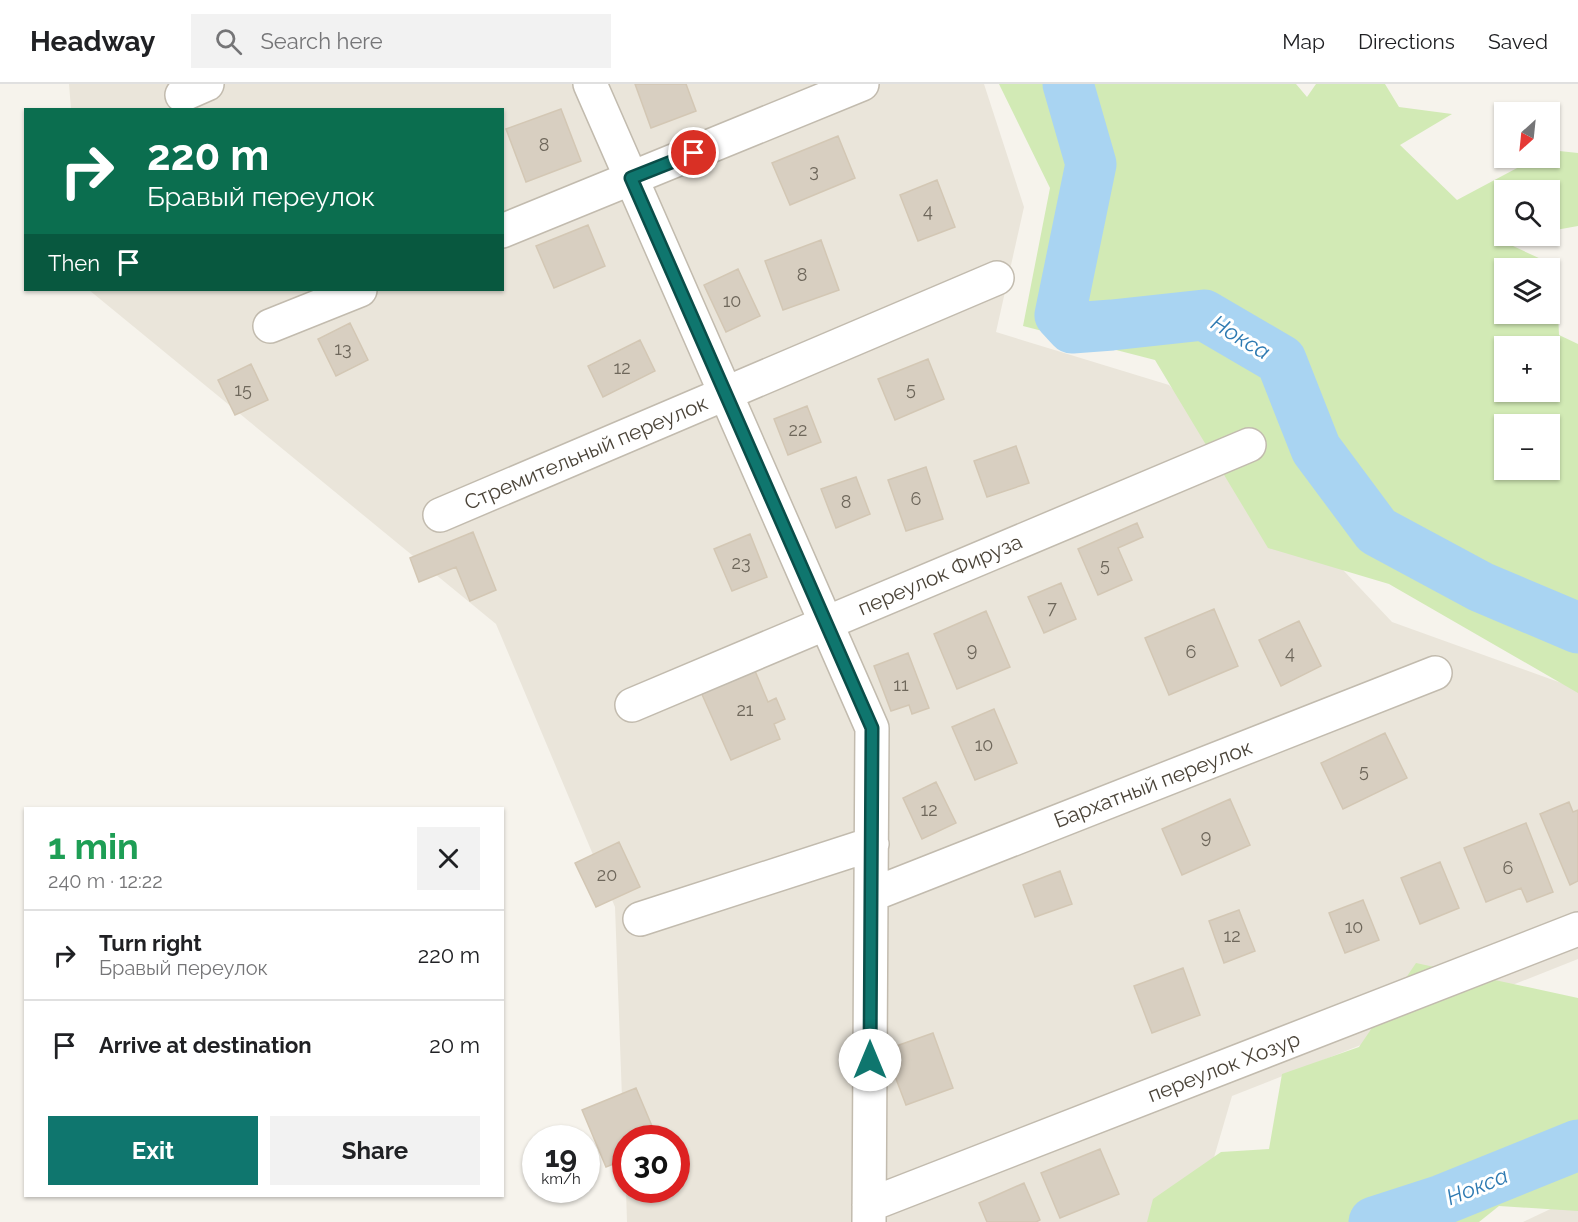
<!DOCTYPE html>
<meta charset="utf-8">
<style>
body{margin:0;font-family:Raleway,sans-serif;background:#f2f2f2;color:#202124;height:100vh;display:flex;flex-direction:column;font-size:22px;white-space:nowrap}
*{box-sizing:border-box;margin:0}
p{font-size:20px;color:#757577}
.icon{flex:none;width:33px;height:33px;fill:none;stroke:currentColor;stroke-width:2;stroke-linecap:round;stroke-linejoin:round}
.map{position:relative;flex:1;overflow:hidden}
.side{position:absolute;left:24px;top:723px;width:480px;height:390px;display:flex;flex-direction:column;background:#fff;border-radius:0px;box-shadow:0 2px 4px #0004}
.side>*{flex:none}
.banner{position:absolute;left:24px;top:24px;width:480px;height:183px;border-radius:0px;box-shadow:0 2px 4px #0004;background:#0b6e4f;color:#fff;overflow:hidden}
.needle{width:39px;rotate:207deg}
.tools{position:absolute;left:1494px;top:18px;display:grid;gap:12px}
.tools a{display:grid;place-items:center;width:66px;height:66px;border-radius:0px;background:#fff;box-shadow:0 2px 4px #0004;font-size:30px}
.speed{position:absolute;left:522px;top:1041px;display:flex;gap:12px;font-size:30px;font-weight:700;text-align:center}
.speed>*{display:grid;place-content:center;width:78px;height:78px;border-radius:50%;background:#fff;box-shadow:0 2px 4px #0004;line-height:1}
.speed small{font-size:15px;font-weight:400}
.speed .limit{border:9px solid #d22;background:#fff;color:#111}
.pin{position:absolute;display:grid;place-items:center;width:51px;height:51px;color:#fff;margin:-26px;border:3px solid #fff;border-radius:50%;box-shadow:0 2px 6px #0007}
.me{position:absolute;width:66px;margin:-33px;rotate:0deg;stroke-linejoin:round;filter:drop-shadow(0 0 4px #0008)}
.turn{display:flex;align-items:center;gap:21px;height:126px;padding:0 24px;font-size:27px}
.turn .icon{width:78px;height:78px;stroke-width:2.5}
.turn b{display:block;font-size:42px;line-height:51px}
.then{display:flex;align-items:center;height:57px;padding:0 24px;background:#0003;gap:12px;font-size:22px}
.round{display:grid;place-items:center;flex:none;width:63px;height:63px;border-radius:0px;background:#f2f2f2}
.headline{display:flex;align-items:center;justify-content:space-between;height:102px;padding:0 24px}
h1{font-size:36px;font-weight:700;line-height:45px;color:#1e9e55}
.button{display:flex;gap:12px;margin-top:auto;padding:12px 24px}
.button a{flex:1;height:69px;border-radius:0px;background:#0f766e;color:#fff;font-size:24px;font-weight:700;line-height:69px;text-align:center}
.button a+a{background:#f2f2f2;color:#202124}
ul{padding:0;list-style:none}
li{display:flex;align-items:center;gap:18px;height:90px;padding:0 24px;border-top:2px solid #e0e0e0}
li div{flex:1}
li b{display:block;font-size:22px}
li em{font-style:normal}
header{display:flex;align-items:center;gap:36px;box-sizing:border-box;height:84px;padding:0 30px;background:#fff;border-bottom:2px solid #e0e0e0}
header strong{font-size:28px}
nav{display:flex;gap:33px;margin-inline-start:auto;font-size:21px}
.search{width:420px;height:54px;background:#f2f2f2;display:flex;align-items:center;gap:15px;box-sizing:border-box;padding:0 21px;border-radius:0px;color:#757577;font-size:22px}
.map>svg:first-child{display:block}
.residential{fill:#eae5da}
.green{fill:#d2eab5;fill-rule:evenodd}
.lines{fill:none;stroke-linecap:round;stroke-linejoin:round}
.river{stroke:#a9d4f2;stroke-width:51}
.building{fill:#d8cfc1;stroke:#d3c7b4;stroke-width:1.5}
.minor-casing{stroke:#c2bbae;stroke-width:36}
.minor{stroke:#fff;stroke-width:33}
.route-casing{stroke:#0a4d48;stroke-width:15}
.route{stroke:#0f766e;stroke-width:10}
.labels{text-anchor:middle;stroke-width:6;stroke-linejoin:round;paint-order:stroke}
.number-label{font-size:18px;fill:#6e675b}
.street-label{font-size:21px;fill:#4b4439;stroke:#fff}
.water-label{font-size:22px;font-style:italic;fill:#2e7ab2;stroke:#fff}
</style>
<header>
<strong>Headway</strong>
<div class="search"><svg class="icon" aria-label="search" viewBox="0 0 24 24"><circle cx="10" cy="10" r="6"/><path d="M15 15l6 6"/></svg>Search here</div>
<nav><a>Map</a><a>Directions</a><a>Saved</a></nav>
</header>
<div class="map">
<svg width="1578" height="1138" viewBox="0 0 1578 1138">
<rect width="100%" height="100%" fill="#f6f3ec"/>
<!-- residential -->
<path class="residential" d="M69 0H984L1024 123 996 248 1169 301 1392 538 1578 605V875L1232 1012 1195 1138H627L626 1106H676V1054H626L625 1096 615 823 496 540 89 206H502V26L71 25Z
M1578 1112V1138H1523Z"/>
<!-- green -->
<path class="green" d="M999 0H1296L1307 13 1316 0H1385L1399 23 1452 30 1400 61 1457 116 1536 74H1550V66L1578 69V142L1550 147V106H1504V152H1522L1500 156 1556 182 1559 251 1578 260V609L1389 500 1268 464 1155 276 1023 242 1050 104ZM1504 184H1550V230H1504ZM1504 262H1550V308H1504ZM1504 340H1550V386H1504Z
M1416 879 1578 914V1127L1499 1122 1479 1138H1147L1153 1115 1221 1068 1269 1065 1282 990 1359 963Z"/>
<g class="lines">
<!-- river -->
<path class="river" d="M1068 0 1091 80 1060 231 1072 244 1112 241 1204 231 1281 276 1316 365 1377 447 1481 503 1578 544
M1374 1138 1442 1116 1578 1061"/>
</g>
<!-- building -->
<path class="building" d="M635 0H686L696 27 651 44Z
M561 25 581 77 526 98 506 45Z
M838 52 855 94 790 121 772 79Z
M937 96 955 143 918 157 900 111Z
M588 141 605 182 554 204 536 162Z
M821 156 839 206 783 226 765 177Z
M738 185 760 232 726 248 704 201Z
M350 239 368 276 336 292 318 255Z
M640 256 655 287 603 313 588 282Z
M928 275 944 315 895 336 878 295Z
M251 280 268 316 235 331 218 296Z
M807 322 821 358 788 371 774 335Z
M1016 362 1029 399 987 413 974 377Z
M926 383 943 435 906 447 888 396Z
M856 393 870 430 836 444 821 405Z
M1137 439 1143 453 1118 464 1132 496 1098 511 1078 465Z
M473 448 496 506 470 517 456 483 419 498 410 474Z
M750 450 767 493 732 507 714 465Z
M1061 499 1076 535 1044 549 1028 513Z
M1214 525 1238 582 1169 611 1145 554Z
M986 527 1010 583 957 605 934 550Z
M1299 537 1321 582 1281 602 1259 556Z
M908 569 929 624 912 630 909 621 891 627 874 582Z
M753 582 768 618 776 614 785 635 774 640 780 655 731 676 700 606Z
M994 625 1017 679 975 696 952 643Z
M1385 649 1407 694 1343 725 1321 679Z
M936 698 956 739 922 755 903 714Z
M1230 715 1250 761 1182 791 1162 745Z
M1569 718 1573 728 1578 726V797L1570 801 1540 730Z
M1526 739 1553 808 1527 818 1521 804 1486 818 1464 764Z
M619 758 640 803 596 823 575 779Z
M1440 778 1459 824 1420 840 1401 794Z
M1060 787 1072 820 1035 833 1023 801Z
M1363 816 1379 856 1345 869 1329 829Z
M1239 826 1255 867 1224 879 1209 837Z
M1183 884 1200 931 1152 949 1134 902Z
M933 949 953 1004 906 1021 885 966Z
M636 1004 657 1054H626V1075L606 1083 582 1026Z
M1100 1065 1119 1110 1060 1134 1041 1089Z
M1024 1099 1040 1136 1036 1138H987L979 1119Z"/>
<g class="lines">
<defs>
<path id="minor" d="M590 0 872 644 869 1138
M182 11 207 0
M502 147 862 0
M270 242 360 206
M440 431 997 194
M632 621 1249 361
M871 811 1435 589
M640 835 872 760
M869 1121 1578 845"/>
</defs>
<!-- minor casing -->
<use href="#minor" class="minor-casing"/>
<!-- minor -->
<use href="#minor" class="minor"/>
</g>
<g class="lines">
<defs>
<path id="route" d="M694 69 631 94 872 644 870 976"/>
</defs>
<!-- route casing -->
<use href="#route" class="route-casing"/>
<!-- route -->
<use href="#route" class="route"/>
</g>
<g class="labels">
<!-- number labels -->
<g class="number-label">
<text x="544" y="67">8</text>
<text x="814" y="93">3</text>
<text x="928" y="133">4</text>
<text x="802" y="197">8</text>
<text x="732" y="223">10</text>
<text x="343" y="271">13</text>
<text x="622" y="290">12</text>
<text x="911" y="311">5</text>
<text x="243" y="312">15</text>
<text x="798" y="352">22</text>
<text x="916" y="421">6</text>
<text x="846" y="424">8</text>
<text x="741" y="485">23</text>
<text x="1105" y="487">5</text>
<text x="1052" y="530">7</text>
<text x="972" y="572">9</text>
<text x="1191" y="574">6</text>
<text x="1290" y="575">4</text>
<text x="901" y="607">11</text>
<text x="745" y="632">21</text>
<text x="984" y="667">10</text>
<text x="1364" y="693">5</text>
<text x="929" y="732">12</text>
<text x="1206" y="759">9</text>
<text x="1508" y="790">6</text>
<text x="607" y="797">20</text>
<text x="1354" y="849">10</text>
<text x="1232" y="858">12</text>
</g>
<!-- street labels -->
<g class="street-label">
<text transform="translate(586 369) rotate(-23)" y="7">Стремительный переулок</text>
<text transform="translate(940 491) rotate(-23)" y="7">переулок Фируза</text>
<text transform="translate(1153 700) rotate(-21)" y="7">Бархатный переулок</text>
<text transform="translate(1224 983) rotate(-21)" y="7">переулок Хозур</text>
</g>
<!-- water labels -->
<g class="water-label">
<text transform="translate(1241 253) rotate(31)" y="8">Нокса</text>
<text transform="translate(1477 1102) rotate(-22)" y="8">Нокса</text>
</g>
</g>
</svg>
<div class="tools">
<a><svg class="needle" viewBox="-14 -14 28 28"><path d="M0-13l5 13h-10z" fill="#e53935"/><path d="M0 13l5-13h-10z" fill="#757577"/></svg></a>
<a><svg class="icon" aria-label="search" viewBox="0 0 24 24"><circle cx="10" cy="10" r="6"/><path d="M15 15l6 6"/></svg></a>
<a><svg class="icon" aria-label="layers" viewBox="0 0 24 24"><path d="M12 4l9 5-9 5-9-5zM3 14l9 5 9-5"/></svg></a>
<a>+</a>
<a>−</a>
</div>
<div class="speed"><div>19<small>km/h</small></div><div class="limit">30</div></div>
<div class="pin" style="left:694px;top:69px;background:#d93025"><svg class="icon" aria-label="arrive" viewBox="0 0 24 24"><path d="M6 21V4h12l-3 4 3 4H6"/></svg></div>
<svg class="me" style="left:870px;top:976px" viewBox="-20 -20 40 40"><circle r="19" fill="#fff"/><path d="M0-13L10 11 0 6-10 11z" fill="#0f766e"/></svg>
<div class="banner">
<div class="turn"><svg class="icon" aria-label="right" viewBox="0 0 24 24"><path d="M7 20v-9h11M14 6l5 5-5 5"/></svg><div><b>220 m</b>Бравый переулок</div></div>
<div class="then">Then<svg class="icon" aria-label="arrive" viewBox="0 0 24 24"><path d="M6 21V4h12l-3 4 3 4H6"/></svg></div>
</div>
<section class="side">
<div class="headline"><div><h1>1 min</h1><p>240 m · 12:22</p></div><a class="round"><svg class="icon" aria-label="close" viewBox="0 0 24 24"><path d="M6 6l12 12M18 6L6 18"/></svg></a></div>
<ul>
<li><svg class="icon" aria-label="right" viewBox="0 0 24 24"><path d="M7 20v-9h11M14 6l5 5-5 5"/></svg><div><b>Turn right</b><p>Бравый переулок</p></div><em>220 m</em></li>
<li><svg class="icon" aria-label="arrive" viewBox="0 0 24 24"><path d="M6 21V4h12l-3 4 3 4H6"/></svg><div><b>Arrive at destination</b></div><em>20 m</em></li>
</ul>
<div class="button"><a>Exit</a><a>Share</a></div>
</section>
</div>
